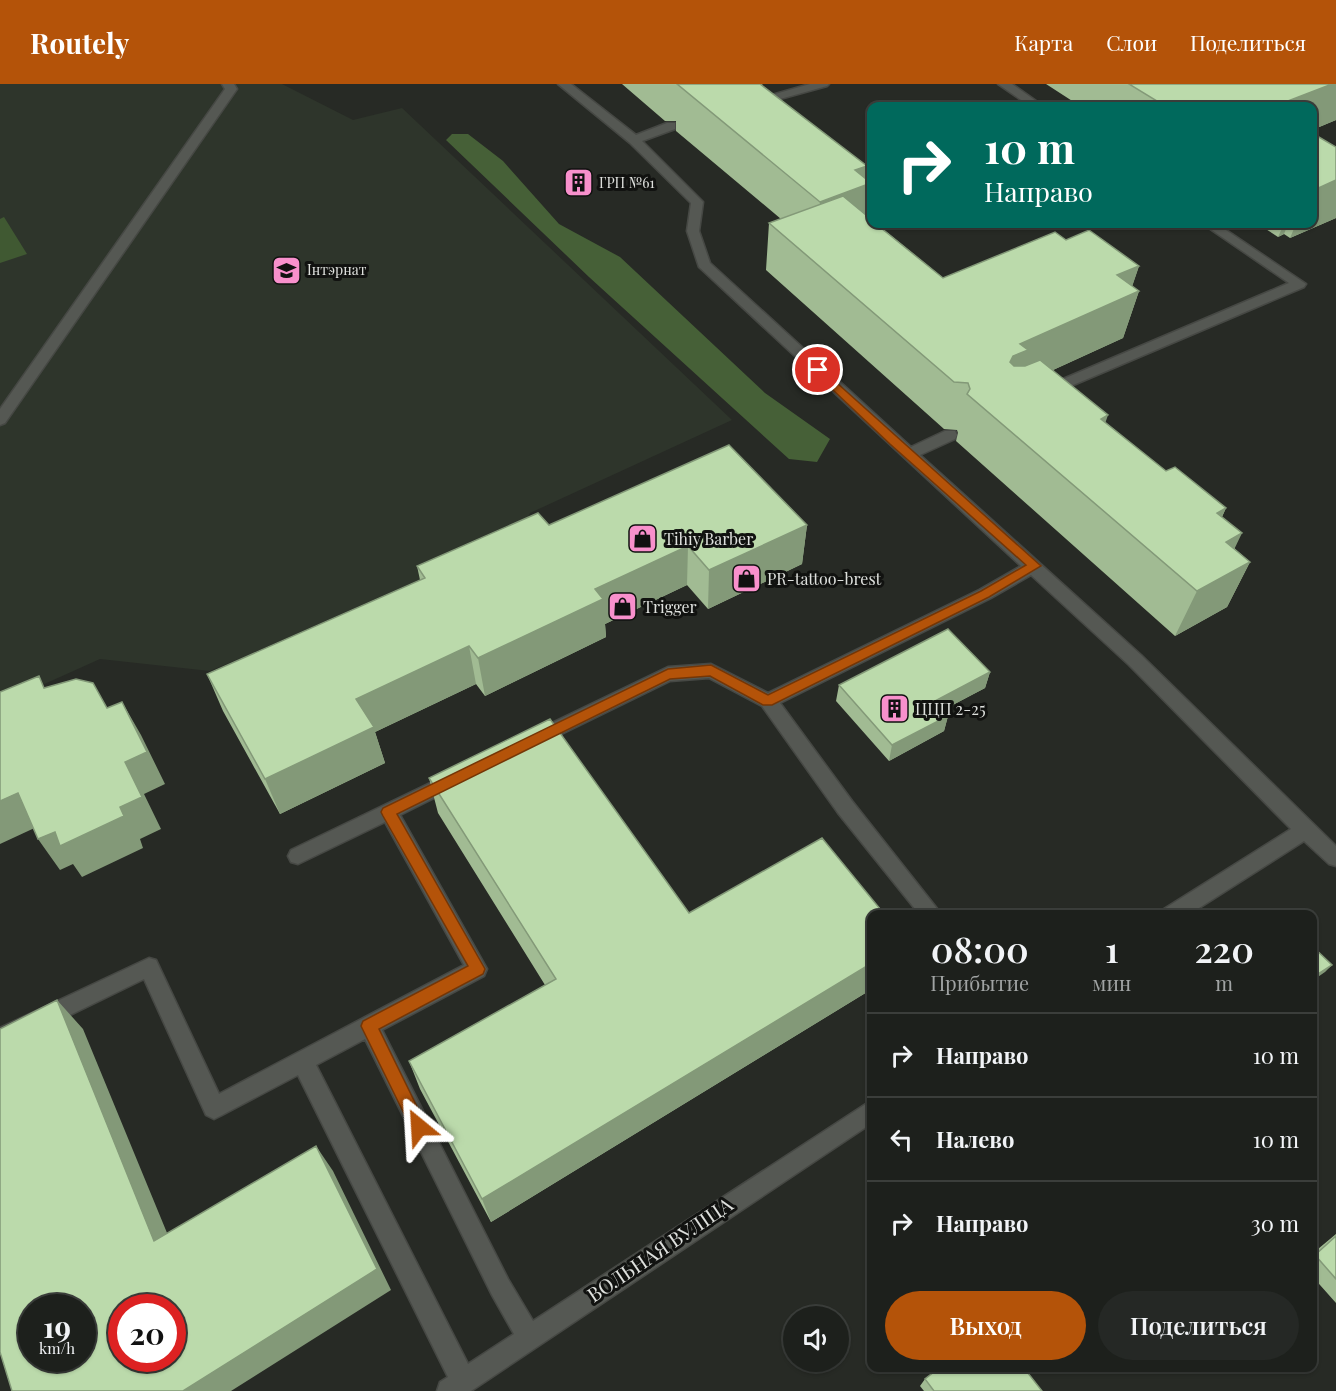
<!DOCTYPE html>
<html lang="ru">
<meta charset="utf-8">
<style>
body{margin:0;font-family:"Playfair Display",serif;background:#252825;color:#f1f3f6;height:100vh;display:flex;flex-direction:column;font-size:22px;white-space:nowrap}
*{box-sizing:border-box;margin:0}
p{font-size:20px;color:#a0a3a3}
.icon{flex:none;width:33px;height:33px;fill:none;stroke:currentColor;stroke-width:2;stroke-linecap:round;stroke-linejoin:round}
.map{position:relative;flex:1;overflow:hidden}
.panel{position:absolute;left:867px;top:826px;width:450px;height:462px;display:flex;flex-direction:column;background:#1d201c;border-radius:12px;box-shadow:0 2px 4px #0004,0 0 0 2px #3b3e3b}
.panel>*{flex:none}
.banner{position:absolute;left:867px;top:18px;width:450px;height:126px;border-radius:12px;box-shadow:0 2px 4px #0004,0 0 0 2px #3b3e3b;background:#00695c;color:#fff;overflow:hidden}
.tools{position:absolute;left:783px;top:1222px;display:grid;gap:12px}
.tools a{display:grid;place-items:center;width:66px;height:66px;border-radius:50%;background:#1d201c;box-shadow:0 2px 4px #0004,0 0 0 2px #3b3e3b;font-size:30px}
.speed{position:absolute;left:18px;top:1210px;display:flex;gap:12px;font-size:30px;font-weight:700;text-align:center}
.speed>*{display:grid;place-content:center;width:78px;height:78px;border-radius:50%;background:#1d201c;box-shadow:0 2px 4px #0004,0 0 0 2px #3b3e3b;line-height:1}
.speed small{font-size:15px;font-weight:400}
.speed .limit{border:9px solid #d22;background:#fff;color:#111}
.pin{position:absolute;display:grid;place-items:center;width:51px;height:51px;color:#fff;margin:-26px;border:3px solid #fff;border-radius:50%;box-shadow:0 2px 6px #0007}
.me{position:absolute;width:66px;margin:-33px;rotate:333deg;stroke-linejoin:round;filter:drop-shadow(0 0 4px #0008)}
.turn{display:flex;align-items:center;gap:21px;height:126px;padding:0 18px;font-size:27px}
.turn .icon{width:78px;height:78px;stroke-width:2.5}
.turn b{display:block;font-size:42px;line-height:51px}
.eta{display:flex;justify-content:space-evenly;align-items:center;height:102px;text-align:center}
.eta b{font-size:36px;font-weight:600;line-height:42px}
.cta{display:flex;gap:12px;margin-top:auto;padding:12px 18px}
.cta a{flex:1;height:69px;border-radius:36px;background:#b45309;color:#fff;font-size:24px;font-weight:600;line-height:69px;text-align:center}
.cta a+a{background:#252825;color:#f1f3f6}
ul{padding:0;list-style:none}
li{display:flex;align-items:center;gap:18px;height:84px;padding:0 18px;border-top:2px solid #3b3e3b}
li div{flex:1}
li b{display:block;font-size:22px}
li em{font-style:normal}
header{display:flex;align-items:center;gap:36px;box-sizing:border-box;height:84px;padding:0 30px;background:#b45309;color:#fff}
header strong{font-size:28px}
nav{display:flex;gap:33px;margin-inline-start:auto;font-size:21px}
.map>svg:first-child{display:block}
.built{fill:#2e352b}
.green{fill:#405932}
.forest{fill:#466037}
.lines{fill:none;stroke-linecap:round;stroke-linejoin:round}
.minor-casing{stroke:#464844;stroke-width:3}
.minor{fill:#555853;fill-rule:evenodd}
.wall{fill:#a1bb93}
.shaded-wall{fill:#839978}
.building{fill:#bbdaab;stroke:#839978;stroke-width:1.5;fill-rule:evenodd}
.route{fill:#b45309;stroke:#753606;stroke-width:1.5}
.labels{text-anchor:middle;stroke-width:6;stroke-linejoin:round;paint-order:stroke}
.far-poi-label{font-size:14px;fill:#dee0dd;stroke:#111210;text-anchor:start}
.poi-label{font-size:16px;fill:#dee0dd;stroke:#111210;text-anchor:start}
.near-street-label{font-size:20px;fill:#dee0dd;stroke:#111210}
</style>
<header>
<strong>Routely</strong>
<nav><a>Карта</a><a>Слои</a><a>Поделиться</a></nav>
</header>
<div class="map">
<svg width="1336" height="1307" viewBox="0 0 1336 1307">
<rect width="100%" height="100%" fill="#272a25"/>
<!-- built -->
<path class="built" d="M0 0H282L353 36 402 24 732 336 530 429 516 458 210 587 100 575 0 620Z"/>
<!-- green -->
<path class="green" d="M4 133 27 170 0 179V135Z"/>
<!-- forest -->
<path class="forest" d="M452 50H468L503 77 559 140 620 173 765 309 830 355 817 378 789 375 589 193 446 56Z"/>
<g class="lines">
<defs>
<path id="minor" d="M222 0H234L237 5 5 339 0 341V325L225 5Z
M558 0H571L636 51 667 39H675V45L642 57 703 118 699 147 710 179 911 363 945 347H955L957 351 955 355 920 371 1141 571 1336 762V782L1329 780 1304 757 1188 831H1161L1164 825 1291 745 1129 581 1031 491 991 514 780 619 852 717 942 831H920L838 729 762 622 709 594 670 597 543 659 537 661 531 659 528 654 531 649 668 583 711 580 768 609 979 506 1021 482 699 183 687 147 691 119 630 59Z
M810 0H829L827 2 755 22 749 19 751 17Z
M998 0H1012L1043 22H1030Z
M1203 140H1217L1306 200 1304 203 1052 310H1042L1040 307 1042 304 1289 199Z
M453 688 460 691 462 696 460 701 400 731 487 885 484 892 382 946 508 1195 533 1237 872 1016V1039L471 1307H437L440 1298 448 1293 298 991 222 1031 214 1035 206 1031 144 895 0 965V944L149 874 156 876 219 1010 464 881 385 738 298 780 291 778 288 772 291 766ZM365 955 492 1211 514 1250 468 1280 316 981Z"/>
</defs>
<!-- minor casing -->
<use href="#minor" class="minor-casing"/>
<!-- minor -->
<use href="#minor" class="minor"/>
</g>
<!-- wall -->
<path class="wall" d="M622 0H763L761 1 865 94 867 132 943 194 1066 156 1139 182 1132 202 1139 207 1123 254 1053 286 1106 339 1166 387 1226 424 1222 433 1235 465 1250 478 1227 523 1175 552 956 357 958 349 957 346 944 345 766 186 769 139 781 135 676 47V37H665Z
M1046 0H1336V36L1312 46V22H1080Z
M1336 63V134L1290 154 1284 150 1278 153 1258 140H1312Z
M549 441H807L802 480 708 525 687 501 605 540 606 553 485 612 476 600 375 648 385 679 280 730 223 627 207 590 420 496 417 482Z
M990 588 985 604 943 626 948 632 944 647 889 677 836 617 839 601Z
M429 694 689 829 872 831V905L491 1138 420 1005 409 977 545 901 438 729Z
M1336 1150V1219L1312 1192V1170Z
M925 1295 1042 1307H924L920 1302Z"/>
<!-- shaded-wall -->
<path class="shaded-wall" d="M1332 0H1336V36L1312 46V22H1275Z
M867 82 864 102 871 99 865 146 816 165 820 118 855 86Z
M1336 84V134L1290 154 1296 140H1312V107Z
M1284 140H1288L1284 150 1278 153Z
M1139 182 1129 212 1139 207 1123 254 1018 302 1010 278 1020 260 1117 191Z
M1108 331 1092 378 1101 335Z
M1226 424 1204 470 1217 429Z
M807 441 802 480 708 525 709 486Z
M1242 449 1220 495 1226 458Z
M688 462 687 501 605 540 606 553 485 612 478 574 595 505Z
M1250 478 1227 523 1175 552 1197 507Z
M469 562 476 600 375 648 385 679 280 730 265 695 356 615Z
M990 588 985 604 930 633 935 617Z
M122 618 141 651 165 700 144 710 161 745 140 755 143 764 82 793 73 780 60 786 38 755 55 748 120 723 125 678Z
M948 632 944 647 889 677 892 661Z
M18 709 41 741 0 760V717Z
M872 879V905L491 1138 482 1115Z
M1332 881 1325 888 1312 897V894Z
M57 916 83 945 179 1178 154 1157Z
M316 1062 333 1087 391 1206 231 1307H183Z"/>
<!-- building -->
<path class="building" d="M677 0H760L867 82 855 86 871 99 820 118Z
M1129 0H1332L1275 22H1165Z
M1312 49 1336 63V96L1312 107Z
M843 112 872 136V140H876L943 194 1055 148 1066 156 1089 146 1139 182 1117 191 1139 207 1020 260 1028 266 1013 272 1010 278 1014 282H1025L1040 276 1108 331 1101 335 1166 387 1175 383 1226 424 1217 429 1242 449 1226 458 1250 478 1197 507 967 310 970 305 968 299 954 298 769 139Z
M729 361 807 441 709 486 688 462 595 505 603 515 478 574 469 562 356 615 374 643 265 695 207 590 425 494 417 482 538 429 549 441Z
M948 545 990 588 935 617 948 632 892 661 839 601Z
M39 592 44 604 76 595 93 599 107 624 122 618 147 668 125 678 142 713 120 723 124 732 60 762 55 748 38 755 18 709 0 717V608Z
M550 635 689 829 822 754 885 831H872V879L482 1115 409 977 556 895 429 694Z
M1312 862 1332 881 1312 894Z
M57 916 154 1157 316 1062 377 1185 183 1307H12L0 1268V945ZM32 1224H82V1275H32ZM122 1224H172V1275H122Z
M1336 1152V1195L1315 1171Z
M939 1284H1024L1042 1307H934L925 1295Z"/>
<!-- route -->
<path class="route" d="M818 282 1041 482 989 513 772 621H763L710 592 670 595 397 730 485 885 483 890 379 945 427 1043 425 1048 419 1051 413 1048 361 942 363 937 468 882 383 732 381 728 383 724 668 585 711 581 768 611 981 507 1026 481 890 360 814 288 813 286Z"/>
<!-- icons -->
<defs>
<symbol id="building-square" viewBox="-11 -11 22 22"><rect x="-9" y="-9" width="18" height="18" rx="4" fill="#f890cc" stroke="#111210"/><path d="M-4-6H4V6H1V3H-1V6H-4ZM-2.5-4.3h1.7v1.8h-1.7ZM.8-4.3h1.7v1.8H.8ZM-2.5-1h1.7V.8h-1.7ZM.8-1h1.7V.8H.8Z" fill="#111"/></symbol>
<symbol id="school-square" viewBox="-11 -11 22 22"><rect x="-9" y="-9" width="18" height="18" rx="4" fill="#f890cc" stroke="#111210"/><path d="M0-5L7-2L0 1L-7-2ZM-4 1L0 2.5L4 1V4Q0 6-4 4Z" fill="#111"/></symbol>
<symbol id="shop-square" viewBox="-11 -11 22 22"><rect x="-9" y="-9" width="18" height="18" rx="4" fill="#f890cc" stroke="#111210"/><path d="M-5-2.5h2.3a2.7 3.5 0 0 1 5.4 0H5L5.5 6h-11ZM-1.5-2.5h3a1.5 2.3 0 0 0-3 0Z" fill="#111"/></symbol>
</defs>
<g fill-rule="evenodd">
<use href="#building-square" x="562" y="82" width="33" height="33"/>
<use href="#school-square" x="270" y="170" width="33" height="33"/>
<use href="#shop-square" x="626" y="438" width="33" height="33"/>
<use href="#shop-square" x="730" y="478" width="33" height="33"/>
<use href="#shop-square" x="606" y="506" width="33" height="33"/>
<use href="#building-square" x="878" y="608" width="33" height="33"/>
</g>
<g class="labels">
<!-- far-poi labels -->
<g class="far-poi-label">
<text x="599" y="104">ГРП №61</text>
<text x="307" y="191">Інтэрнат</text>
</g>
<!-- poi labels -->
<g class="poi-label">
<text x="664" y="461">Tihiy Barber</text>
<text x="767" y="501">PR-tattoo-brest</text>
<text x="643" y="529">Trigger</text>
<text x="915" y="631">ЦЦП 2-25</text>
</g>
<!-- near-street labels -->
<g class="near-street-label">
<text transform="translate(660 1166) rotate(-34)" y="7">ВОЛЬНАЯ ВУЛІЦА</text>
</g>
</g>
</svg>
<div class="tools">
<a><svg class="icon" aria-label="sound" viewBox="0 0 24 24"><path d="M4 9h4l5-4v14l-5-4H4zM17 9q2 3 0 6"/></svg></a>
</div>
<div class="speed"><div>19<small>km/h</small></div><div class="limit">20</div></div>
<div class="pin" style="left:818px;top:286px;background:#d93025"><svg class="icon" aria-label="arrive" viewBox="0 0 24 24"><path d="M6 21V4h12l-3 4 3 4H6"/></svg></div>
<svg class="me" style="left:419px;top:1043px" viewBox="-20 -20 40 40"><path d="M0-17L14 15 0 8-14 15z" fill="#b45309" stroke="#fff" stroke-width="4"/></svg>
<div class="banner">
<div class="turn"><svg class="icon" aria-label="right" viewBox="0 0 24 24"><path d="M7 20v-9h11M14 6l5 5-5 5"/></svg><div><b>10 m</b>Направо</div></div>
</div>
<section class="panel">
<div class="eta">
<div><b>08:00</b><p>Прибытие</p></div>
<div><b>1</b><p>мин</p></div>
<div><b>220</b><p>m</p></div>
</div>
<ul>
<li><svg class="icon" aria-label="right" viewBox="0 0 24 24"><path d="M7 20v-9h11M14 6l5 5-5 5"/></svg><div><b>Направо</b></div><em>10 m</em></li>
<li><svg class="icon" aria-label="left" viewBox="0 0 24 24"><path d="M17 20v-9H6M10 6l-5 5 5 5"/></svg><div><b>Налево</b></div><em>10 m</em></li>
<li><svg class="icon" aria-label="right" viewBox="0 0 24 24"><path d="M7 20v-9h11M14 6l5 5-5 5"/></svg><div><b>Направо</b></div><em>30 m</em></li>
</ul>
<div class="cta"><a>Выход</a><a>Поделиться</a></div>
</section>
</div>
